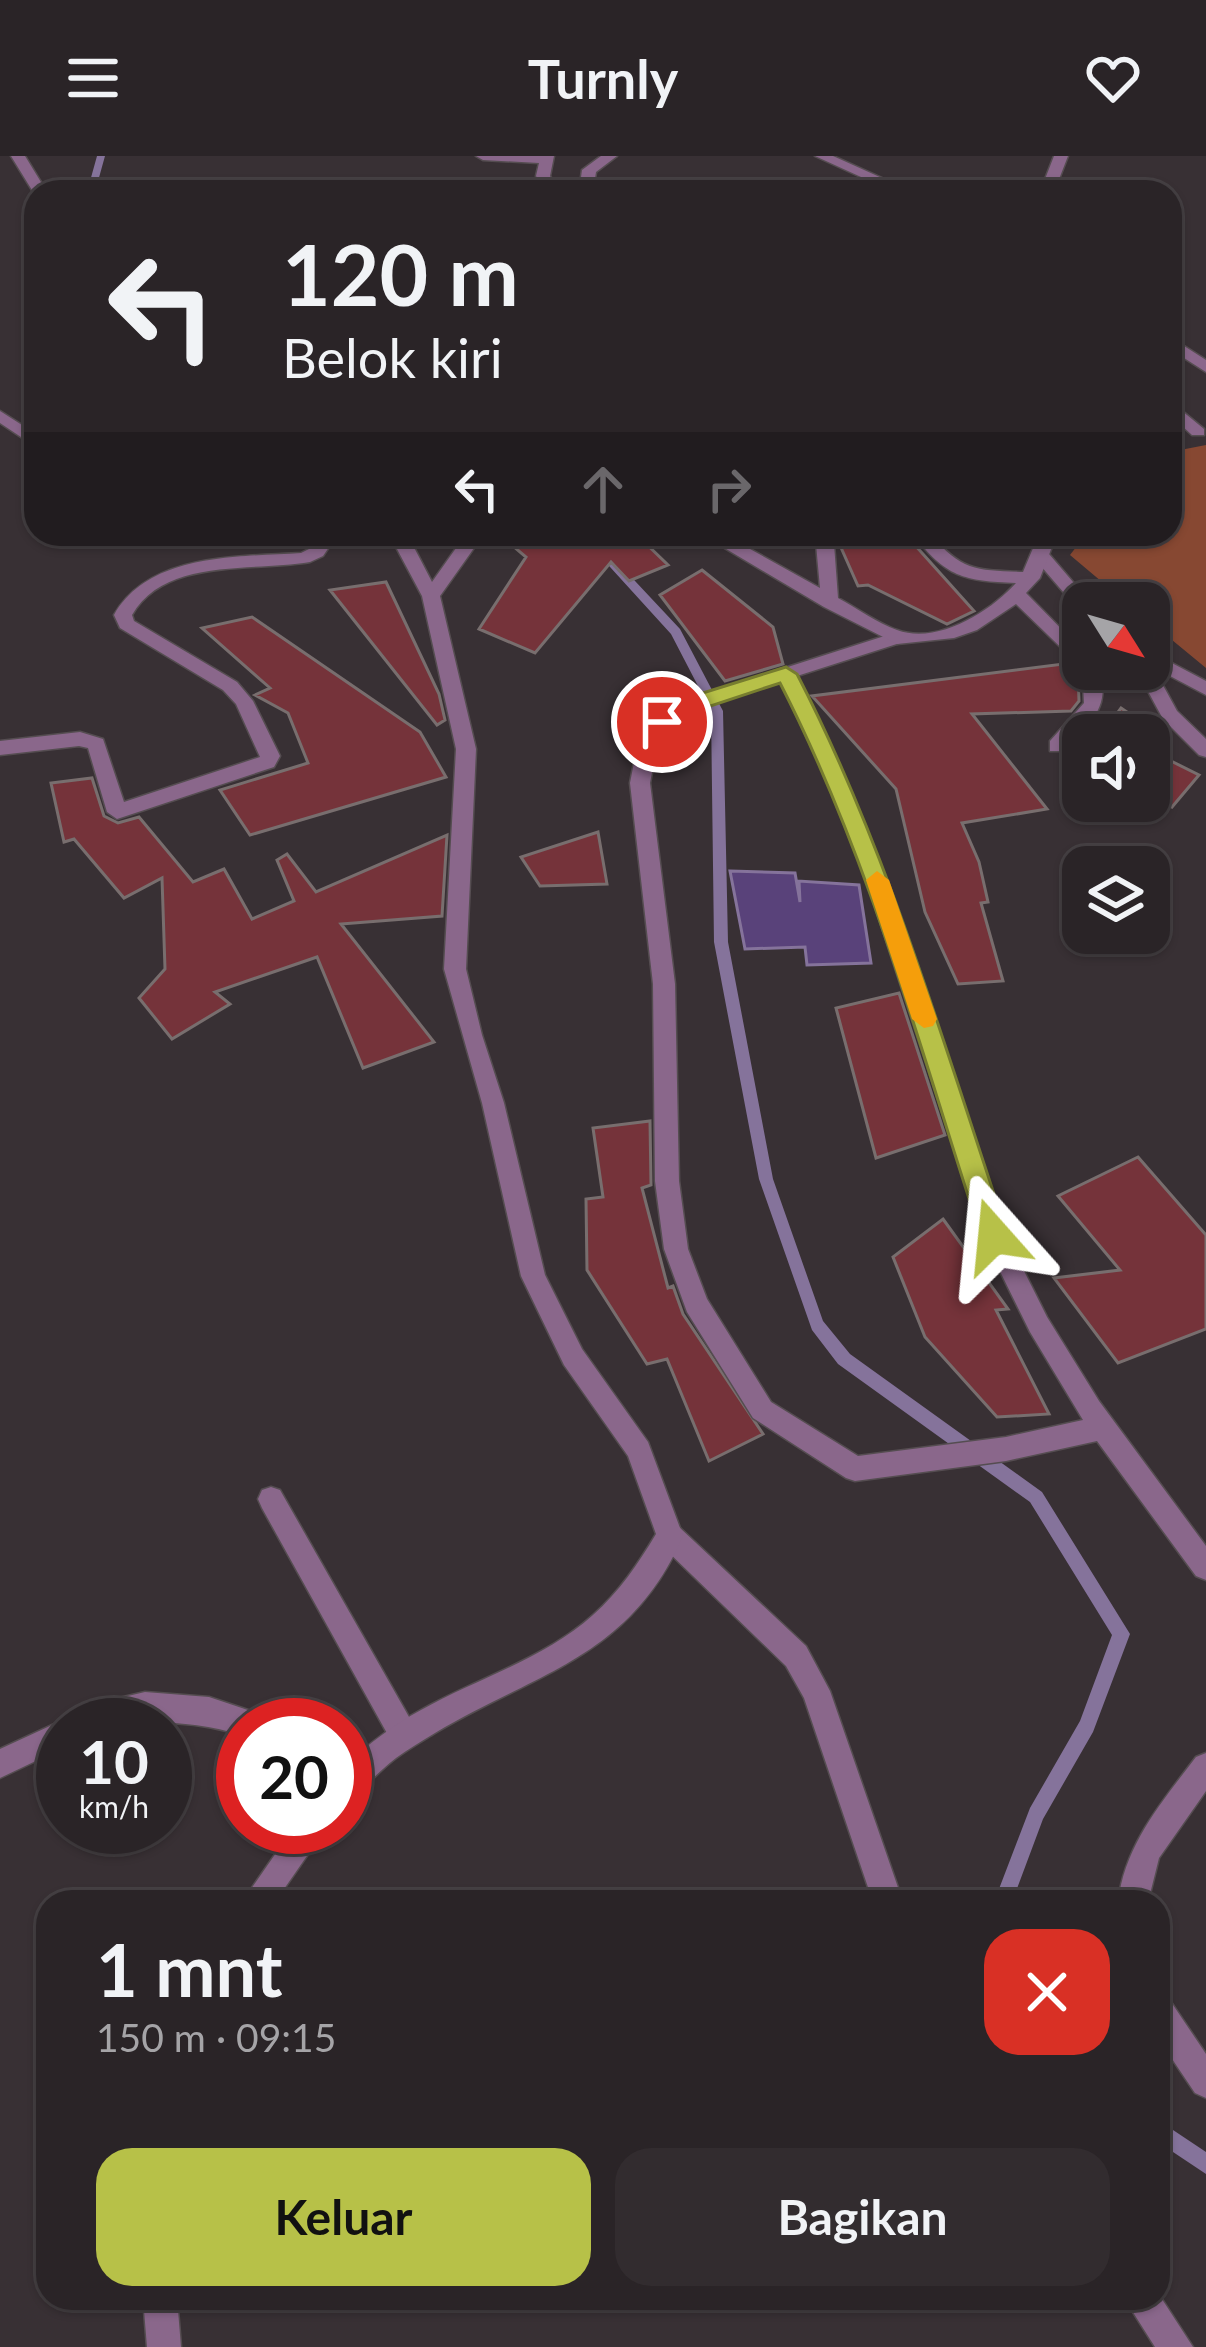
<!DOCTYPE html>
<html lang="id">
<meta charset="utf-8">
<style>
body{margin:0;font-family:Lato,sans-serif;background:#322c2f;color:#f1f3f6;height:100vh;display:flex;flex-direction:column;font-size:45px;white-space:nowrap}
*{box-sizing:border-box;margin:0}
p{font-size:39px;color:#a5a4a7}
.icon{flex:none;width:66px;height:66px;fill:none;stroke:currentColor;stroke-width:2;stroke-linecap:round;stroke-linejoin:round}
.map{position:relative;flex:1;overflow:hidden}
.panel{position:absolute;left:36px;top:1734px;width:1134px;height:420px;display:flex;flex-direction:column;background:#2a2427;border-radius:36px;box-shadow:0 3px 9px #0004,0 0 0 3px #464144}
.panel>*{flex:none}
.guide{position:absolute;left:24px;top:24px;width:1158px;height:366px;border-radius:36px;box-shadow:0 3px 9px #0004,0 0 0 3px #464144;background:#2a2427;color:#f1f3f6;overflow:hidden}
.needle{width:78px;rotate:127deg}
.fabs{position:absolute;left:1062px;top:426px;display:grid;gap:24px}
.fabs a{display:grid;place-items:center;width:108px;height:108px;border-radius:24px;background:#2a2427;box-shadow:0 3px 9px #0004,0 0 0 3px #464144;font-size:60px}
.speed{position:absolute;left:36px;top:1542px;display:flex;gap:24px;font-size:60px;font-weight:700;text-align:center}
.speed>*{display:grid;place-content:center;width:156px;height:156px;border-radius:50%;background:#2a2427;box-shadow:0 3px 9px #0004,0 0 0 3px #464144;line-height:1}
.speed small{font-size:30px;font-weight:400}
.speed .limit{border:18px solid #d22;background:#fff;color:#111}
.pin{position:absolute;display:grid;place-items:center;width:102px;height:102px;color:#fff;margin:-51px;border:6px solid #fff;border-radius:50%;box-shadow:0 3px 12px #0007}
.me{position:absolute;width:132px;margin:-66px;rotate:342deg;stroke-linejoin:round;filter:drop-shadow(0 0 9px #0008)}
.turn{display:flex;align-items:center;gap:42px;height:252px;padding:0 60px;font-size:54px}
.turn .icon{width:156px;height:156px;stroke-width:2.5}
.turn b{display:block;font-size:84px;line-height:102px}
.lanes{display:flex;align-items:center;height:114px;padding:0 60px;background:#0003;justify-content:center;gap:60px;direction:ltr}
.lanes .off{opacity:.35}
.round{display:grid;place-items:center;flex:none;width:126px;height:126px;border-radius:36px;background:#322c2f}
.head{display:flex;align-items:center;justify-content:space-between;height:204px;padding:0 60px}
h1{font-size:72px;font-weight:700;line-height:90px}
.cta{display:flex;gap:24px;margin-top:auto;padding:24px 60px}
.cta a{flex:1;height:138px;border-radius:36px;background:#b7c148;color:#111;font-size:48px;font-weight:700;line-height:138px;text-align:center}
.cta a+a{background:#322c2f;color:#f1f3f6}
header{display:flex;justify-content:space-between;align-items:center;height:156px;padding:0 60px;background:#2a2427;font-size:54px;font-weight:700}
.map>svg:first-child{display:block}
.green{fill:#874832}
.water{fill:#59427a;stroke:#85739b;stroke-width:3}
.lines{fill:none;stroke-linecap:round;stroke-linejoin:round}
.stream{fill:#85739b;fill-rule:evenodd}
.building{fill:#75333a;stroke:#786e6e;stroke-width:3}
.service-casing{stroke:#554d51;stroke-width:3}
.minor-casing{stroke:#554d51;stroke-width:3}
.service{fill:#8a678b;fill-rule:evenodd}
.minor{fill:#8a678b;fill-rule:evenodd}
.route{fill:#b7c148;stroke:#777d2f;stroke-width:3}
.slow{fill:#f59e0b}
</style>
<header><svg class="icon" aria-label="menu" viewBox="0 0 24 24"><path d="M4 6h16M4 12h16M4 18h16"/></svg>Turnly<svg class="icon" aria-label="heart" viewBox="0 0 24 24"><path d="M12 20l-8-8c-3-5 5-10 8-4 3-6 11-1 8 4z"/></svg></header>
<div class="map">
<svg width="1206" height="2191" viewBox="0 0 1206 2191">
<rect width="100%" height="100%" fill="#383034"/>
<!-- green -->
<path class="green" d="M1206 289V512L1149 465V447H1127L1070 399 1086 378H1170V296Z"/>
<!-- water -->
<path class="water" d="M730 715 795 717 800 746 799 725 859 729 871 807 807 809 805 791 745 793Z"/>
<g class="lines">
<!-- stream -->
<path class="stream" d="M97 0H105L95 36H87Z
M580 378H591L680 473 723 555 728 786 773 1023 823 1165 850 1198 1042 1336 1130 1478 1093 1576 1043 1663 1012 1746H994L1030 1652 1080 1565 1112 1479 1030 1346 838 1208 812 1174 759 1023 714 786 711 555 671 478Z
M1158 1964 1206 1996V2018L1158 1986Z"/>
</g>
<!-- building -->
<path class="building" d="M499 378H636L668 409 629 425 611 406 535 497 479 473 526 401Z
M835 378H905L974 455 947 468 868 429 858 430Z
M702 414 773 471 783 508 725 525 660 439Z
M386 426 439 538 445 564 437 569 330 434Z
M252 461 420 576 446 621 250 679 220 634 308 607 288 557 255 539 270 532 202 472Z
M1071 507 1078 518 1079 545 1071 555 972 558 1047 653 962 667 979 706 988 746 981 747 1003 825 958 828 925 756 896 633 812 540Z
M1121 552 1165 582 1149 592V579H1101Z
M1149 594 1199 619 1172 651 1149 638Z
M92 622 104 660 118 667 139 661 193 726 224 713 252 763 294 745 277 704 287 698 316 736 447 679 442 760 341 768 434 886 363 912 317 801 215 836 230 848 172 883 139 842 165 813 162 722 124 742 74 683 64 686 51 627Z
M598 676 607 728 540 730 521 701Z
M899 837 945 979 876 1002 836 852Z
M650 965 651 1029 642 1032 668 1132 673 1130 683 1158 763 1278 709 1305 667 1203 647 1208 587 1114 586 1043 603 1041 593 972Z
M1138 1001 1206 1079V1173L1118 1207 1054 1122 1120 1114 1058 1040Z
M943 1063 1008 1153 996 1154 1049 1258 997 1261 925 1181 893 1101Z"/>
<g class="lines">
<defs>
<path id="service" d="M0 255 36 278V291L0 267Z
M245 378H331C310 392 266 392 245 378Z
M1043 397 1049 398 1091 447H1083V454L1077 452 1034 402Z
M897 476 903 478V486L797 520 844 620 887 726 1007 1081 1047 1161 1099 1245 1206 1390V1424L1196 1420 1097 1285 1006 1305 855 1325 846 1322 753 1262 687 1156 664 1093 655 1025 653 828 630 627 637 591 655 561 678 546ZM781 526 825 620 867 726 983 1081 1030 1176 1083 1264 1006 1281 858 1300 771 1246 707 1143 688 1093 679 1025 675 828 650 627 657 591 669 570 692 554Z
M1149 495 1206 525V539L1153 511 1177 555 1206 583V601L1199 599 1163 563 1136 513H1149Z
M271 1331 280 1334 413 1568 417 1578 413 1588 403 1592 393 1588 262 1352 258 1343 262 1334Z
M670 1367 679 1371 806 1490 830 1535 903 1746H873L804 1542 786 1510 661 1389 657 1380 661 1371Z
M145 1536 209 1541 263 1559 267 1569H243V1580C182 1559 126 1569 63 1569V1592L0 1622V1593L102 1546Z
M1206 1597V1635L1159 1702 1148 1746H1118C1125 1688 1162 1646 1196 1601Z
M1158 1838 1169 1843 1206 1898V1942L1195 1937 1158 1882Z
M1158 2137 1193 2191H1155L1124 2142H1158Z"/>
<path id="minor" d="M11 0H25L47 36 35 39Z
M476 0H554L550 20 560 36H546L536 20 539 7 483 4Z
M601 0H617L596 16 593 36H579L582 14Z
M815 0H833L913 36H894Z
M1054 0H1068L1054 36H1040Z
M1170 181 1206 204V216L1170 193Z
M1170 245 1204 273V279H1192L1170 259Z
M320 378H338L323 400 310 406C254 416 165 401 132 459L134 465 237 526 253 545 280 600 274 611 117 663 107 656 88 592 79 590 0 599V585L80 576 103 583 124 646 260 601 236 548 223 534 120 472 114 459C149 397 238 401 301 397L311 392Z
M389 378H407L432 426 466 378H484L440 440 476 593 466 813 482 879 504 947 545 1119 582 1193 648 1286 683 1380C630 1502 537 1516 435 1577 422 1585 408 1593 396 1602 378 1615 365 1634 345 1643V1609C369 1588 393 1569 421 1554 478 1522 544 1503 593 1459 619 1436 638 1408 656 1378L628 1300 564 1209 521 1120 482 947 444 813 456 593 422 440Z
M701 378H723L820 432 816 388 810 378H828L834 388 838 442C857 452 877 467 897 474 937 489 990 456 1016 427 964 425 945 421 913 378H931C961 416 978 414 1023 416L1039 378H1057L1040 422 1026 437 1083 495V513H1099C1112 550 1089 570 1064 595H1050V585L1084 547 1082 512 1016 448 977 474 954 482 897 488 824 451Z
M294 1671H327L275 1746H242Z
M143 2142H177L181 2191H147Z"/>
</defs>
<!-- service casing -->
<use href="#service" class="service-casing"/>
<!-- minor casing -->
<use href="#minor" class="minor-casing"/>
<!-- service -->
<use href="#service" class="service"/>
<!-- minor -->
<use href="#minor" class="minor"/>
</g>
<!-- route -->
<path class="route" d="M786 511 797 518C889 696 944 890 1008 1080L1004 1088H985L981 1080C920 893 870 702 780 527L692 556 669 571 651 566 677 545Z"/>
<!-- slow -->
<path class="slow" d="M877 715 889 724 937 863 933 870 924 872 912 863 866 724Z"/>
</svg>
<div class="fabs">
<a><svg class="needle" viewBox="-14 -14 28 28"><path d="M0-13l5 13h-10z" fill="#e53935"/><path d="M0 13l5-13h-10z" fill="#a5a4a7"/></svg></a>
<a><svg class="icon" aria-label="sound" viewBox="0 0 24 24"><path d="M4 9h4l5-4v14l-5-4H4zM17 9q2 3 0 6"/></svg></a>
<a><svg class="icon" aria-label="layers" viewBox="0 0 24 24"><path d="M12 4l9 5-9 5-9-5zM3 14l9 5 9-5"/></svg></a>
</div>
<div class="speed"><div>10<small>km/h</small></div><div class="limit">20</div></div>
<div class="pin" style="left:662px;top:566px;background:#d93025"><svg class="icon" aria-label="arrive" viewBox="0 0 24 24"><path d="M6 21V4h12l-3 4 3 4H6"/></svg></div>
<svg class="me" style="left:994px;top:1080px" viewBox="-20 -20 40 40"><path d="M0-17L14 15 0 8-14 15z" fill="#b7c148" stroke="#fff" stroke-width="4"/></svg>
<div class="guide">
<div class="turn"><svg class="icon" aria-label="left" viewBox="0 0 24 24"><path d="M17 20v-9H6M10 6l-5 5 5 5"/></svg><div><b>120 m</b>Belok kiri</div></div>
<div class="lanes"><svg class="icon" aria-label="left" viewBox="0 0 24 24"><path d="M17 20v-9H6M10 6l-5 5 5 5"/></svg><svg class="icon off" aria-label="ahead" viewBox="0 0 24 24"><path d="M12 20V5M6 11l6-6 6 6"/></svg><svg class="icon off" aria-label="right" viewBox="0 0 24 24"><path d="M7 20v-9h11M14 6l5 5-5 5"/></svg></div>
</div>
<section class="panel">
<div class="head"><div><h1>1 mnt</h1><p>150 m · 09:15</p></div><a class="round" style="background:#d93025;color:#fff"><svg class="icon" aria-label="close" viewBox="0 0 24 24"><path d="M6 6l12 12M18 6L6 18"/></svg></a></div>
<div class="cta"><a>Keluar</a><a>Bagikan</a></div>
</section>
</div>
